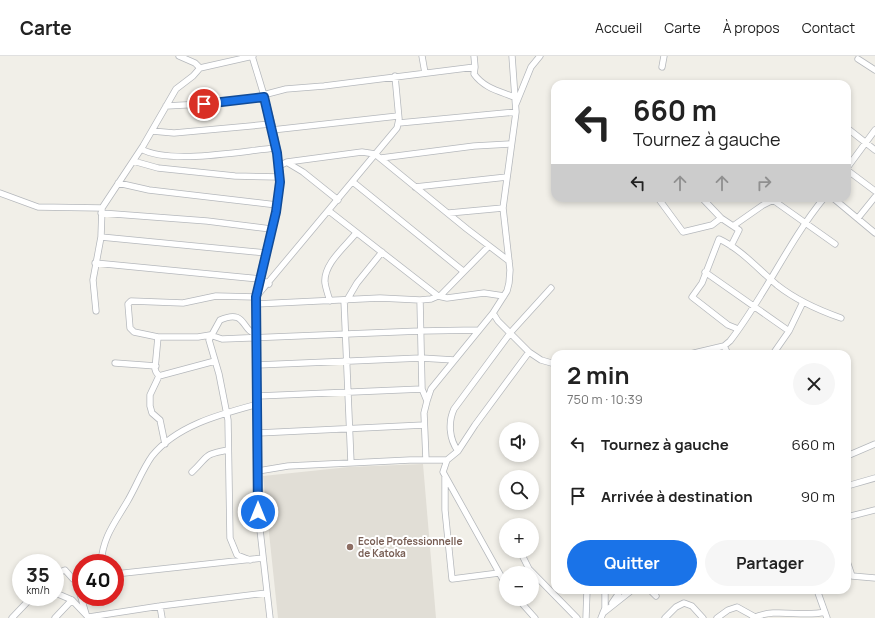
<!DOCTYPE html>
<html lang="fr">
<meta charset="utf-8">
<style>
body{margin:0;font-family:Manrope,sans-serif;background:#f6f6f6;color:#222;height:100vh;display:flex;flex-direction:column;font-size:15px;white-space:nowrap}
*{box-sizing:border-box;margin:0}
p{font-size:13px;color:#767676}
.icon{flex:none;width:22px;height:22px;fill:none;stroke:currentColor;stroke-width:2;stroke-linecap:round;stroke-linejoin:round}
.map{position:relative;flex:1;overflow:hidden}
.side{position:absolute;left:551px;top:294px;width:300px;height:244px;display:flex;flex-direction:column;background:#fff;border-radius:12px;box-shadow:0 2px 6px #0003}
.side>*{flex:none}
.banner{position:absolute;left:551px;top:24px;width:300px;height:122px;border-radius:12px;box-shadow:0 2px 6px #0003;background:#fff;color:#222;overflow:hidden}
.buttons{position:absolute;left:499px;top:366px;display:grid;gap:8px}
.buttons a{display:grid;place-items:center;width:40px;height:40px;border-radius:50%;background:#fff;box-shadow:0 2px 6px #0003;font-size:20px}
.speed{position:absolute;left:12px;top:498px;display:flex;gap:8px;font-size:20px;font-weight:700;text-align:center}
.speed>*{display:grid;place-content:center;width:52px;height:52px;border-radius:50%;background:#fff;box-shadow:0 2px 6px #0003;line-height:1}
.speed small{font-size:10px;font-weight:400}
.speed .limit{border:6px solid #d22;background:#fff;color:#111}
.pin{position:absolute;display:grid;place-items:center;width:34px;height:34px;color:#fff;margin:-17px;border:2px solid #fff;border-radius:50%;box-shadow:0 1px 4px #0007}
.me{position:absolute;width:44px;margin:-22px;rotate:0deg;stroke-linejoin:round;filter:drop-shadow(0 0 3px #0008)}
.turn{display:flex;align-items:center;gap:14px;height:84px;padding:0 16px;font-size:18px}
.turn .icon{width:52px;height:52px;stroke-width:2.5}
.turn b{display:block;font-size:28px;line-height:34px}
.lanes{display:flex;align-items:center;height:38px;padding:0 16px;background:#0003;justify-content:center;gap:20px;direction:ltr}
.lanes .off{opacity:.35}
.round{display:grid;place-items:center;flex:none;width:42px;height:42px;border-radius:21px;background:#f6f6f6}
.overview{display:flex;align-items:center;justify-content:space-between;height:68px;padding:0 16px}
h1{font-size:24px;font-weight:700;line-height:30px}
.cta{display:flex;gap:8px;margin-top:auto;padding:8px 16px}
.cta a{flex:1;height:46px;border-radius:24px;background:#1a73e8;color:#fff;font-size:16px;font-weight:700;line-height:46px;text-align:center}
.cta a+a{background:#f6f6f6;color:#222}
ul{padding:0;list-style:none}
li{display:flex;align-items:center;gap:12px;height:52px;padding:0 16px}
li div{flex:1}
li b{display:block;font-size:15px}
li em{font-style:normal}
header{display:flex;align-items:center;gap:24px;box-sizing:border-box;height:56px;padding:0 20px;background:#fff;border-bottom:1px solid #e0e0e0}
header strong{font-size:19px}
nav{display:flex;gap:22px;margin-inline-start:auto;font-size:14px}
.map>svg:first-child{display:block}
.education{fill:#e1ded6}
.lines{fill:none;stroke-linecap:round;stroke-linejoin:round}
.minor-casing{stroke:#b5b8bc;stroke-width:7}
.minor{stroke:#fff;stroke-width:5.5}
.route-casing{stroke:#114b97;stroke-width:10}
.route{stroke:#1a73e8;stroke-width:7}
.education-dot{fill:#8d6e63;stroke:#fff;stroke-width:1.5}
.labels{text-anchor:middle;stroke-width:4;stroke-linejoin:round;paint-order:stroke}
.education-label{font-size:10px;font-weight:bold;fill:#785e54;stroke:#fff;text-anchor:start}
</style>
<header>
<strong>Carte</strong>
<nav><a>Accueil</a><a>Carte</a><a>À propos</a><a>Contact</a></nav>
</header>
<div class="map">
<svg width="875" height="562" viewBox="0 0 875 562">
<rect width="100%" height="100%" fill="#f1efe8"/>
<!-- education -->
<path class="education" d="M423 408 436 562H278L263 420 349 411Z"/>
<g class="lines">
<defs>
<path id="minor" d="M252 0C264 40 285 99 279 140 274 176 258 211 256 248L258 456 270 562
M422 0 425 17
M474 0 475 11 474 18C484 32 499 35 514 41
M858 3 875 14
M662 11 664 0
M200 12 253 0
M395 20 399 63 397 72 256 241 216 240 183 247 131 245 128 248 130 272 134 276 158 281H198L210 279 222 283 420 275 478 274
M263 39 286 33 324 30 475 11
M516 48 531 11 540 0
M166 50 203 48 264 41
M399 67 516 56
M847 72 875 94
M272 74 398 60
M152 75 174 77 271 68
M141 93C171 109 241 95 276 92
M381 102 474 90 511 88
M133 105 158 112 235 120 280 121
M288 107 303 116 338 144
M279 110 287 106 362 96 375 98 467 173 509 205
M847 112 875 74
M847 114 875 135
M353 126 463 215
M118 127 149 134 277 149
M415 131 507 121
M0 137 38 151 102 152
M658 142 683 176 712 169 721 162
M702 142 721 162 739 174 731 190
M833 142 875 177
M329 155 438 240
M101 157 207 165 271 173
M449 157 503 152
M858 162 875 141
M733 170 763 149 773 144 835 188
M101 181 266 197
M95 207 260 223 269 228
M705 216 789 275
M440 240 489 190
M344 244 351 407
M347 244 357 227 382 196
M420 244 422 333 427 345 424 357 426 404
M330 245C328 239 326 233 325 227 323 208 346 190 356 177
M256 248 380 242 420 244 431 243 438 240 447 242 484 237 504 240
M96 255 93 224 101 181 102 152 143 90 176 33 193 20 200 12 195 7 179 0
M493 257 498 265 529 296
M738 273 728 269 692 241 702 227 719 183C741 193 759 214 777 229 796 244 818 254 841 262
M158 281 155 313 156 316 159 320 150 339V350L152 357 160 364 165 388
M724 290 728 298
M690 298 724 290 730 285C765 240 788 186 824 142
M773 298 789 275 803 246
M115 307 156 310
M257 309 421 302 454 304
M159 320 215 305
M258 340 422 333
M427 345 431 333 493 257 507 235 509 227 510 214 503 152 516 56 512 0
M258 377 424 369
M458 395C449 383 448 366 454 353L511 276 551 232
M847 400 875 388
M258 415 288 410 410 404H447
M192 416C210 399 202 399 228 394
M445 421V454L452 523 499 517
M847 430 875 422
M847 461 875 454
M523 501 529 513 577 562
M250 504 237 499 230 482 228 364 219 318 209 284 220 264C247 252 241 276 257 278
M847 505 852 520 875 522
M101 507C103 481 114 468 127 446 136 431 142 414 152 400 177 369 221 358 258 348
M115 518 263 502
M55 520 57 517 65 514 73 523H81
M80 523V538L86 558
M506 529 443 416 447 404 458 395 475 369 529 296 541 304 555 308
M55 534 58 538 72 544 89 562
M650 534 656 540
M817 534 827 562
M518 543 535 562
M612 547 621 534
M160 550 162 562
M603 557 632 534
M89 561 160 550 267 537
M12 562 32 541
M55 562 72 544
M586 562 587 534
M601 562 605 552V534
M665 562 676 551 684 547 692 550 703 562
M717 562 728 554 737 551 755 561
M753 562C776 551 802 562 825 556"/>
</defs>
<!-- minor casing -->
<use href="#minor" class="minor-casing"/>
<!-- minor -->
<use href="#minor" class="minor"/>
</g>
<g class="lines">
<defs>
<path id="route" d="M204 48 264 41 277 97 280 126 276 156 256 241 258 456"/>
</defs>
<!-- route casing -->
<use href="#route" class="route-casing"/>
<!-- route -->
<use href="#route" class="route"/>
</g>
<!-- markers -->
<circle class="education-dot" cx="350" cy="491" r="4"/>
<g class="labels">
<!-- education labels -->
<g class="education-label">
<text x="358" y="489">Ecole Professionnelle<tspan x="358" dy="12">de Katoka</tspan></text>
</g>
</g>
</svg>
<div class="buttons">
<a><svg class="icon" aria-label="sound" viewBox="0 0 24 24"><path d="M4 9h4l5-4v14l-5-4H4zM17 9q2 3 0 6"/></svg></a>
<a><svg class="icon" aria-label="search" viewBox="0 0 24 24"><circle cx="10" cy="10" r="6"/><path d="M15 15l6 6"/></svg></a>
<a>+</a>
<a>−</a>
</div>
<div class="speed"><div>35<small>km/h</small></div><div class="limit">40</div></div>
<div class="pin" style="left:204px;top:48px;background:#d93025"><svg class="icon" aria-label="arrive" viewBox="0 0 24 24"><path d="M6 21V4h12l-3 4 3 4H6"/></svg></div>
<svg class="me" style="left:258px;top:456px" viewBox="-20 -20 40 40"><circle r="17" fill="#1a73e8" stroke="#fff" stroke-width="3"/><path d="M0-11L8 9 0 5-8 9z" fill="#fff"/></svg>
<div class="banner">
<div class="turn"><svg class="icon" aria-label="left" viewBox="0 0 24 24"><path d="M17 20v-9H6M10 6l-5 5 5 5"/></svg><div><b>660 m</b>Tournez à gauche</div></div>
<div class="lanes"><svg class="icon" aria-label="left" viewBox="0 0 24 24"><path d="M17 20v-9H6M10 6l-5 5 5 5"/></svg><svg class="icon off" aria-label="ahead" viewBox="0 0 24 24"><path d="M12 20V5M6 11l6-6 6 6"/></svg><svg class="icon off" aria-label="ahead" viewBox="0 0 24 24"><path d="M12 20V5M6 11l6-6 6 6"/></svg><svg class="icon off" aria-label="right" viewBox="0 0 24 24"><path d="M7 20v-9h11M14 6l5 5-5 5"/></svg></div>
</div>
<section class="side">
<div class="overview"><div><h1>2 min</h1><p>750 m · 10:39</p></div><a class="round"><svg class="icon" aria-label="close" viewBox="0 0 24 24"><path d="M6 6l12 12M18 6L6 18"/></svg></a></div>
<ul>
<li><svg class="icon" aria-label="left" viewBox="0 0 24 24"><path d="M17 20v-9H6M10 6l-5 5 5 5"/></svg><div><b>Tournez à gauche</b></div><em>660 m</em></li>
<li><svg class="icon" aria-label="arrive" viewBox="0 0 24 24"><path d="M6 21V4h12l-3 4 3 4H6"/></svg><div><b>Arrivée à destination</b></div><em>90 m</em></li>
</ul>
<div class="cta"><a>Quitter</a><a>Partager</a></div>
</section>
</div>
